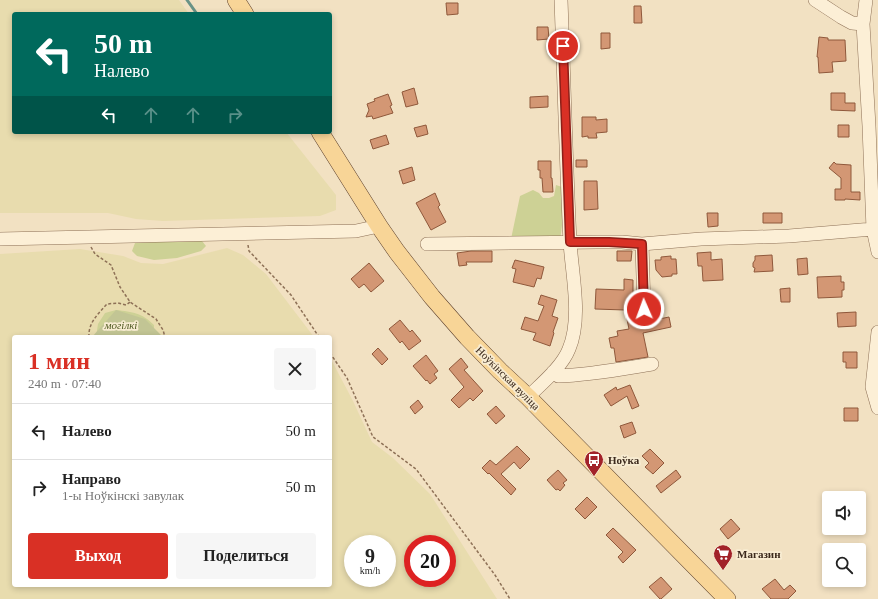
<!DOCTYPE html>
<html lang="ru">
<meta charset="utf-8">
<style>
body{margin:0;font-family:"Times New Roman",serif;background:#f6f6f6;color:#222;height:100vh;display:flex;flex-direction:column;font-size:15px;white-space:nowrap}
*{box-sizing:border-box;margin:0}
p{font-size:13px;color:#767676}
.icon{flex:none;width:22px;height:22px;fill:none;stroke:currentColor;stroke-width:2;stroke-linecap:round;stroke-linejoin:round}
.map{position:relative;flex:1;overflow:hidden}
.panel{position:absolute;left:12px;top:335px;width:320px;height:252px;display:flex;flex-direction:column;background:#fff;border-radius:4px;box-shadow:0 2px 6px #0003}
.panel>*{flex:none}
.banner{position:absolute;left:12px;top:12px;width:320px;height:122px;border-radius:4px;box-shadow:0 2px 6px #0003;background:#00695c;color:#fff;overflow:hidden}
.tools{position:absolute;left:822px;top:491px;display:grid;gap:8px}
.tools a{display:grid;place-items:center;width:44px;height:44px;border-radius:4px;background:#fff;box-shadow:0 2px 6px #0003;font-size:20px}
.speed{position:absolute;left:344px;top:535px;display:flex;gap:8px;font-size:20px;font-weight:700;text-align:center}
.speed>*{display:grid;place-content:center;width:52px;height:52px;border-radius:50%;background:#fff;box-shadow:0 2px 6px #0003;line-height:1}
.speed small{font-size:10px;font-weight:400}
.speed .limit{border:6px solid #d22;background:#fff;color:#111}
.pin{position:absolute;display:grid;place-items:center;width:34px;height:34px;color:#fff;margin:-17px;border:2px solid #fff;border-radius:50%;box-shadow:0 1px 4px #0007}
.me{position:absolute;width:44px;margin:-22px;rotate:358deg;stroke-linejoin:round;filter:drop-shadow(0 0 3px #0008)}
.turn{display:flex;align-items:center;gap:14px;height:84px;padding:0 16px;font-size:18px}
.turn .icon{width:52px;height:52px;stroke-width:2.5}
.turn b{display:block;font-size:28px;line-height:34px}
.lanes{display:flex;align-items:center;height:38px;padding:0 16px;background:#0003;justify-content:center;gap:20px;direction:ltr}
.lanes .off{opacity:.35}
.round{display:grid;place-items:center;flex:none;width:42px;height:42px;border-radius:4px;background:#f6f6f6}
.overview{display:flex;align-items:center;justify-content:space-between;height:68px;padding:0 16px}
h1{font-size:24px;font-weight:600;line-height:30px;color:#d93025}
.cta{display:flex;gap:8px;margin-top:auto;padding:8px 16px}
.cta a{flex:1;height:46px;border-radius:4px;background:#d93025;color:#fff;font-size:16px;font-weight:600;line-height:46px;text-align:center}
.cta a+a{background:#f6f6f6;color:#222}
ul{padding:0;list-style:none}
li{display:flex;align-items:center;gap:12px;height:56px;padding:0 16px;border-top:1px solid #e0e0e0}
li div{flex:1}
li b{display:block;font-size:15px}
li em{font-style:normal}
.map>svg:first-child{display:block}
.farmland{fill:#e8dcae;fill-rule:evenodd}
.green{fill:#cdd195}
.cemetery{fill:#c2c594}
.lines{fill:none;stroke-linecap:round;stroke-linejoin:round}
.stream{stroke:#6a9387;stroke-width:3}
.building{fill:#d39774;stroke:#8f583b}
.minor-casing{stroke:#8e7157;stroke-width:14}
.major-casing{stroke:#5b3f2c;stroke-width:18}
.path{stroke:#8e7157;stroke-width:1.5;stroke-dasharray:3 2;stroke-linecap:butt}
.minor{stroke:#fcefd6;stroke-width:13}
.major{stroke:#f8d597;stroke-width:17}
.route-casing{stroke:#8d1f18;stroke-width:10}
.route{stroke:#d93025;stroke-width:7}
.labels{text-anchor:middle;stroke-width:3.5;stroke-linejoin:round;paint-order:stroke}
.park-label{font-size:11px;font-style:italic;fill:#4f5a21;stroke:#f8ecd2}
.street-label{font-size:11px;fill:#3c2a1d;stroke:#f8ecd2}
.poi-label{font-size:11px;font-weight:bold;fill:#3c2a1d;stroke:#f8ecd2;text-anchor:start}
</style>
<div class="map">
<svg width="878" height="599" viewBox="0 0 878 599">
<rect width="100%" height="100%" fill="#f2e1c2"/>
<!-- farmland -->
<path class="farmland" d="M0 0H179L189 14H14V132H286L336 195V210L320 216 163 221 136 219 108 213H0Z
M227 248 243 255 266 274 314 337H14V585H330V359L333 363 353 401 372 442 393 458 430 494 497 599H0V254L80 249 123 256 141 263 163 264ZM353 544H387V578H353ZM413 544H447V578H413Z"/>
<!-- green -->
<path class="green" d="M556 185 562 187V225L560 241 511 239 520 196 533 190 539 193 543 198H549L554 196Z
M202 241 206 246 201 251 177 258 154 260 137 256 132 251 135 243 142 242Z
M116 310C133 312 142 313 154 325V337H96L98 324 105 313Z"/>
<!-- cemetery -->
<path class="cemetery" d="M116 310 145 319 161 335V337H92Z"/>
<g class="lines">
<!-- stream -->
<path class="stream" d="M187 0 197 14"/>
</g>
<!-- building -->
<path class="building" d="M446 3H458V14L447 15Z
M634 6H641L642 23H634Z
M537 27H548L549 39 537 40Z
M601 33H610V48L601 49Z
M819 37 828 38V40H845L846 61 832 62 833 72 819 73 818 57H817Z
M414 88 418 104 406 107 402 92Z
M831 93H845V103H855V111L831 110Z
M388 94 392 105 390 106 393 113 373 119 372 116 366 117 369 110 367 104 375 101 374 99Z
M548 96V107L530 108V97Z
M582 117H596V120L607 119V132L596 133 597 138H588V136L582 137Z
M426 125 428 134 417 137 414 128Z
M838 125H849V137H838Z
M386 135 389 144 373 149 370 140Z
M576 160H587V167H576Z
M538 161H551V178H552L553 192H543L542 178H540V170H538Z
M834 162 836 164 851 165V192H860V200L845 199V200H835V189H841V178L829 168Z
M412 167 415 180 403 184 399 171Z
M584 181H597L598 209 584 210Z
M435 193 440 205 438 207 446 222 431 230 416 203Z
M707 213H718V226L708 227Z
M763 213H782V223H763Z
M471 251H492V262H466L467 265 459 266 457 253Z
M617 251H632L631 261H617Z
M711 252V260L722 259 723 280 703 281 702 266H698L697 253Z
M772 255 773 271 754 272 755 268 753 267V263L755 260V256Z
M671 256V259H676L677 274H672V276L662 277 656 270 655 260H661V257Z
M807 258 808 274 798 275 797 259Z
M515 260 544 267 541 279 537 278 534 287 513 282 516 269 512 268Z
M369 263 384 281 371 292 364 284 359 288 351 279Z
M841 276V282H844V290H842V297L818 298 817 277Z
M624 279 633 280V298H636L635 320 639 319 640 323 669 317 671 327 643 333 648 357 616 362 614 348H611L609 338 618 336 617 331 629 329 625 310 595 309 596 289 624 290Z
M790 288V302H781L780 289Z
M541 295 557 300 552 316 558 318 553 332 554 333 550 346 533 340 536 333 521 329 525 317 538 321 544 306 538 304Z
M856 312V326L838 327 837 313Z
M400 320 410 332 412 330 421 341 409 350 402 341 400 343 389 329Z
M378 348 388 359 382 365 372 354Z
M843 352H857V368H846V362H843Z
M426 355 438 371 434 374 437 378 430 384 427 380 426 381 413 366Z
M461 358 468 367 464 370 483 391 473 401 470 398 459 408 451 400 464 387 449 369Z
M630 385 639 406 632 409 627 396 611 406 604 395 616 387 617 390Z
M418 400 423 407 415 414 410 407Z
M496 406 505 416 496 424 487 414Z
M844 408H858V421H844Z
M632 422 636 433 624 438 620 426Z
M517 446 530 459 520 469 514 462 501 474 516 489 511 495 489 473 488 474 482 468 490 460 496 465Z
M650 449 664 463 653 474 645 467 649 463 642 456Z
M558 470 567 480 563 483 565 485 560 491 558 489 556 490 547 480Z
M676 470 681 477 661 493 656 486Z
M587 497 597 507 585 519 575 509Z
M731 519 740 529 728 539 720 529Z
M613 528 636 550 623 563 618 557 623 552 606 535Z
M661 577 672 589 661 599H660L649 587Z
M775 579 784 590 790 585 796 591 788 599H771L762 589Z"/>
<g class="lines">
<defs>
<path id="minor" d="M815 0 841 17 852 23 863 24
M866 0 863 24 869 126 873 229 878 252
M0 239 356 231 379 226
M427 244 597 242H622L642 244 701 239 789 236 873 229
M642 244 644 309
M878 332 872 387 878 408
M553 372 558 376C590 375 621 369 652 364
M528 397C541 384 562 367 569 349 582 318 572 275 570 242 566 161 564 81 561 0"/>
<path id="major" d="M236 0 245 14
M320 132 379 226 397 252 432 297 467 337 500 371 528 397 727 599"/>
</defs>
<!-- minor casing -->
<use href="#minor" class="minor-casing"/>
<!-- major casing -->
<use href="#major" class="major-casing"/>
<!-- path -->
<path class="path" d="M248 245 249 251 291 295 319 337
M91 247 95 254 111 265 120 287 130 302 156 319 163 330 165 337
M89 337C88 323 98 314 107 304L118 303 126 305 130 302
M330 353 347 378 373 437 416 469 495 575 510 599"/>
<!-- minor -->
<use href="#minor" class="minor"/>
<!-- major -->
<use href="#major" class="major"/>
</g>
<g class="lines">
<defs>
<path id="route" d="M563 46 570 242H609L642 244 644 309"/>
</defs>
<!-- route casing -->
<use href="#route" class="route-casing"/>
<!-- route -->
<use href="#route" class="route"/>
</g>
<!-- icons -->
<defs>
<symbol id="bus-pin" viewBox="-11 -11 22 30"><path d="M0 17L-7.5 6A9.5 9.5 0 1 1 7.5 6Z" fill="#a22229" stroke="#f8ecd2"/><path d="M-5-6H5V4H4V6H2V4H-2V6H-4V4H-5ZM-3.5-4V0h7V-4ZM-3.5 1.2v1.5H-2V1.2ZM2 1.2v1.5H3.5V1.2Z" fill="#fff"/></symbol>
<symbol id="supermarket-pin" viewBox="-11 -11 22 30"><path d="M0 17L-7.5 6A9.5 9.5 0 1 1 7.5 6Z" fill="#a22229" stroke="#f8ecd2"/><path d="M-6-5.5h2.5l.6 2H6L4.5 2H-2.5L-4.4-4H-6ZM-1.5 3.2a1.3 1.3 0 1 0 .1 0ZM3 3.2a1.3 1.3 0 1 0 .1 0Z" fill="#fff"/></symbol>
</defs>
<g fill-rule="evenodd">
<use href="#bus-pin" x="583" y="449" width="22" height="30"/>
<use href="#supermarket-pin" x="712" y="543" width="22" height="30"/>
</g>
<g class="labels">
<!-- park labels -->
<g class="park-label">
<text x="121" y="329">могілкі</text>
</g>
<!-- street labels -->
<g class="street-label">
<text transform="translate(508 378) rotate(45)" y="4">Ноўкінская вуліца</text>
</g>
<!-- poi labels -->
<g class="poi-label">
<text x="608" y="464">Ноўка</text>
<text x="737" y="558">Магазин</text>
</g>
</g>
</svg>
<div class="tools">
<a><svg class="icon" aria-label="sound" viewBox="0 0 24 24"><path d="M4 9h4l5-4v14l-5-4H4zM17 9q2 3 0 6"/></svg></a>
<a><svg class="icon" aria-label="search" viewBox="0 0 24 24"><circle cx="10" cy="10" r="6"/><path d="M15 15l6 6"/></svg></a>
</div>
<div class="speed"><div>9<small>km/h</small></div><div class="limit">20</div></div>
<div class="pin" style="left:563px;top:46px;background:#d93025"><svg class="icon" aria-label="arrive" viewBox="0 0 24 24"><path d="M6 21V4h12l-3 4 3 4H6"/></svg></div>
<svg class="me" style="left:644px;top:309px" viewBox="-20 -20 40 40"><circle r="17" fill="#d93025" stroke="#fff" stroke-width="3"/><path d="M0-11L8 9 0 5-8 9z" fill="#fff"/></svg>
<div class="banner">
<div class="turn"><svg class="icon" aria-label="left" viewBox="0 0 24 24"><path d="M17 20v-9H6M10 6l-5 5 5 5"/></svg><div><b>50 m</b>Налево</div></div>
<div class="lanes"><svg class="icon" aria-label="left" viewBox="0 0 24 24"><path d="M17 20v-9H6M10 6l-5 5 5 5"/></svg><svg class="icon off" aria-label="ahead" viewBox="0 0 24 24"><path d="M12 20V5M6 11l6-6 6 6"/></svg><svg class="icon off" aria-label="ahead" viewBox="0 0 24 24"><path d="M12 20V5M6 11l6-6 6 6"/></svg><svg class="icon off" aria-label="right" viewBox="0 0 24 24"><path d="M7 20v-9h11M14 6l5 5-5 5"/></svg></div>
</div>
<section class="panel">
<div class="overview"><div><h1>1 мин</h1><p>240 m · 07:40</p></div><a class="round"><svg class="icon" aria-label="close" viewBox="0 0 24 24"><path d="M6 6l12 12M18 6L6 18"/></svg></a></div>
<ul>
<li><svg class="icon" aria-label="left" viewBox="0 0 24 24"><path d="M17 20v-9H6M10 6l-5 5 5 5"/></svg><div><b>Налево</b></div><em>50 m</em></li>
<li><svg class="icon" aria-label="right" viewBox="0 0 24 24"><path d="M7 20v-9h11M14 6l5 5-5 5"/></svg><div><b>Направо</b><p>1-ы Ноўкінскі завулак</p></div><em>50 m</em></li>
</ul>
<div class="cta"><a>Выход</a><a>Поделиться</a></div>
</section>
</div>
